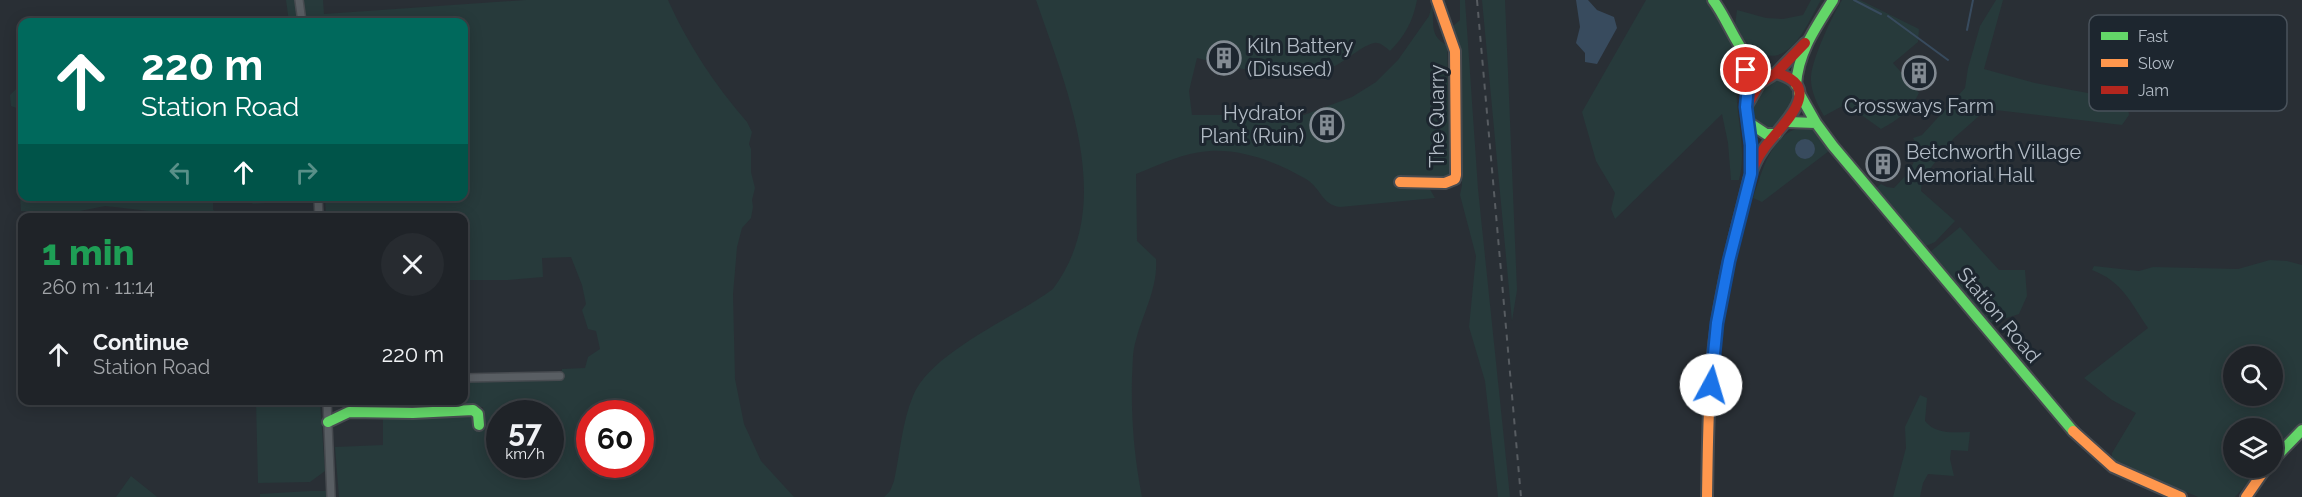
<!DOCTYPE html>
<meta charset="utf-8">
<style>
body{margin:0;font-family:Raleway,sans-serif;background:#272b30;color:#f1f3f6;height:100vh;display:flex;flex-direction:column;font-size:22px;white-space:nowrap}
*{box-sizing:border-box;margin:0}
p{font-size:20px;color:#a1a4a8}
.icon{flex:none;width:33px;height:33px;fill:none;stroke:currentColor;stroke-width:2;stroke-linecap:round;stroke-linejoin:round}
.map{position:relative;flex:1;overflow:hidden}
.panel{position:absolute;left:18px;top:213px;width:450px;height:192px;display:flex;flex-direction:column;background:#1f2328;border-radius:12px;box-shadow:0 3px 15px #0003,0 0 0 2px #3c4045}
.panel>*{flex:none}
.banner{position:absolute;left:18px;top:18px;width:450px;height:183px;border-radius:12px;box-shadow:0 3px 15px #0003,0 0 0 2px #3c4045;background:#00695c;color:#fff;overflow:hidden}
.fabs{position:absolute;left:2223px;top:346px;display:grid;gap:12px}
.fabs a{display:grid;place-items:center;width:60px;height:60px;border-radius:50%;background:#1f2328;box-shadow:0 3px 15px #0003,0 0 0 2px #3c4045;font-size:30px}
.speed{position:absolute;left:486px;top:400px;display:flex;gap:12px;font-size:30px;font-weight:700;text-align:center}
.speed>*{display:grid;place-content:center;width:78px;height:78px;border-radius:50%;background:#1f2328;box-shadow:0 3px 15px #0003,0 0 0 2px #3c4045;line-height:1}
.speed small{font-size:15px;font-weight:400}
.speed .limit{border:9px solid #d22;background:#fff;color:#111}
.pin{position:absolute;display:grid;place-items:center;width:51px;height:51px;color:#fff;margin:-26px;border:3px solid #fff;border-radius:50%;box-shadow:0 2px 6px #0007}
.me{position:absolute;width:66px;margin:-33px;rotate:6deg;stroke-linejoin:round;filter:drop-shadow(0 0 4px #0008)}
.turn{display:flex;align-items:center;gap:21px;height:126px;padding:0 24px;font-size:27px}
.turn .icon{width:78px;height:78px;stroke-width:2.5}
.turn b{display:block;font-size:42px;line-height:51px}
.lanes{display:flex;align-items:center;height:57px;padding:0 24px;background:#0003;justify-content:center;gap:30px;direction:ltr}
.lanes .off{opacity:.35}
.round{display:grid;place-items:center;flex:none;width:63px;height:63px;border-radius:32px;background:#272b30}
.overview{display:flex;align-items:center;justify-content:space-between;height:102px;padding:0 24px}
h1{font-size:36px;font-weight:800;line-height:45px;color:#1e9e55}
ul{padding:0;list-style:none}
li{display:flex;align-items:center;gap:18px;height:78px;padding:0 24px}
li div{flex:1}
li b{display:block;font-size:22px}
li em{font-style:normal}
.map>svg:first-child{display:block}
.green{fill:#273a3b;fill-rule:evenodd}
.water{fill:#384b5e}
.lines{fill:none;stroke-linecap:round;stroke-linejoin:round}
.stream{stroke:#384b5e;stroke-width:2}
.street-casing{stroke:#474b50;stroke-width:10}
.fast-casing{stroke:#474b50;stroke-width:14}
.slow-casing{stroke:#474b50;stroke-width:14}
.jam-casing{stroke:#474b50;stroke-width:14}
.street{stroke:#595e63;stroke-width:7}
.fast{stroke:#63d668;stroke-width:10}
.slow{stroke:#ff974d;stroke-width:10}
.jam{stroke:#b3261e;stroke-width:10}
.rail{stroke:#575c61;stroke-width:2;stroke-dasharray:6 6;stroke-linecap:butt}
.route-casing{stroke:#114b97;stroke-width:15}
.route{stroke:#1a73e8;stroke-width:10}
.labels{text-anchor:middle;stroke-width:6;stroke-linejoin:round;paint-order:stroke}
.poi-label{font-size:20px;fill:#b3bcc6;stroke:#1d262f;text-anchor:start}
.street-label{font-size:20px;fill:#b3bcc6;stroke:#1d262f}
.key{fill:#1d262f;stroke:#4a535c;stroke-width:1.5}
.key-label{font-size:16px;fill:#b3bcc6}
</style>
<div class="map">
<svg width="2302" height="497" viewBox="0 0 2302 497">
<rect width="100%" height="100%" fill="#292f35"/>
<!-- green -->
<path class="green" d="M286 0H323L324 14 526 0H668C688 45 715 85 747 122L752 132 749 144 751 149V172L755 188 752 200 753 207 751 218 742 228 737 247 733 294 735 379 744 424 761 461 794 497H339L335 447 383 445V414L473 415 475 427 484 428 483 407 416 410 370 407 369 401 464 400V380L561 379 562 369 585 368 588 357 600 349 596 331 588 329 582 310 586 304 582 285 571 257 542 258 543 277 508 280H464V218L326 217 325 197 464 196V22H289ZM500 414H550V465H500ZM590 414H640V465H590Z
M1036 0H1417C1413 21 1405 36 1390 51 1385 47 1380 42 1374 43 1360 46 1340 67 1321 72 1280 81 1236 67 1197 58L1189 91 1192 115H1304L1352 97 1376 82 1398 60 1429 16 1432 5C1435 21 1428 36 1447 45L1451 178 1428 186 1435 198 1340 207C1322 205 1321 188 1306 179 1279 163 1243 149 1210 151 1185 152 1159 165 1136 174L1137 241 1156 259C1158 288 1143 313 1136 340 1132 352 1133 365 1132 377 1131 418 1134 456 1142 497H884L890 491 894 481C900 454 902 422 913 396 931 352 1014 318 1053 289 1117 203 1067 90 1036 0Z
M1460 0H1465L1478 189 1510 497H1498L1485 381 1469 327 1476 256 1460 195 1462 185 1457 49 1453 26 1460 20Z
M1482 0H1505L1517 290 1512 321Z
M1646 0H1706C1715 13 1728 27 1733 43 1739 62 1735 82 1737 102 1739 128 1746 154 1739 180H1731L1728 143 1722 114 1615 219 1611 209 1615 193 1596 161 1582 112Z
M1811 0H1821C1807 24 1788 75 1752 48 1745 43 1740 32 1735 25L1737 10 1766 18 1783 19 1803 15Z
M1842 0H1860L1919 29 1918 42 1893 63 1919 93C1911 110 1898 120 1881 129L1846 104 1824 116C1817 104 1810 90 1811 76 1813 57 1832 16 1842 0Z
M1996 0H2003L1984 69 2035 83 2098 95 2116 94 2127 102 2129 115 2122 125 1987 109 1954 138 1922 179 1921 191 1955 221 1935 242 1924 247 1873 190 1881 184 1887 187 1894 188 1910 171 1914 161 1921 153 1913 138 1922 135 1965 88 1968 68 1980 26Z
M22 63V196H159L213 202V210L220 214 262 213 263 217H203L105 206 70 213 21 211 17 144 21 132 22 110 11 106 10 95 19 86Z
M1781 79C1814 98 1771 147 1754 119 1743 102 1765 82 1781 79Z
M1806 127 1813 130 1829 151 1762 202 1753 198C1762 171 1772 129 1806 127Z
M245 197H278V202L253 204Z
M1960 227 1999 270H2025L2027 296 2019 314 1991 323 1929 253Z
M2270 260 2287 261 2302 265V423L2273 455 2272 429H2234V468H2261L2235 497H2198L2112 460V453L2136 413 2112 400 2084 378 2148 328C2131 303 2122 281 2092 270L2094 266 2139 271 2153 267 2238 269ZM2234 357H2272V396H2234Z
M1920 395 1927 398 1925 421C1936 435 1954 432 1970 432L1968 451 1951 450 1950 459 1954 476 1928 474 1923 483 1920 497H1893L1906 448 1905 427Z
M320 401 325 471 310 482 258 483 256 402Z
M131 476 156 496 157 497H116Z
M310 491H326V497H260V494Z"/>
<!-- water -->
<path class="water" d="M1576 0H1588L1597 10 1614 17 1617 28 1597 64 1585 62V53L1576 43 1580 27Z
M1795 149a10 10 0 1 1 20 0a10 10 0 1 1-20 0Z"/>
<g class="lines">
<!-- stream -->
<path class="stream" d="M1854 0 1881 14
M1888 16 1948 60
M1967 30 1973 0"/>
<defs>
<path id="street" d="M299 0 302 22
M318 196 319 218
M464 378 560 376
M327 400 331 497"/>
<path id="fast" d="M1713 0C1732 25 1740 63 1771 75
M1743 56 1748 86V101
M1796 85C1798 52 1816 27 1833 0
M1799 93 1816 123 1833 146 2073 431
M1748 122 1766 134H1776
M1788 122 1816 123
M328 422 349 412 413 413 473 410 478 414 479 425
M2272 461 2302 430"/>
<path id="slow" d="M1400 182 1445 183 1455 179 1456 175 1455 51 1437 0
M2073 431 2113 467 2181 497
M1707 497C1708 439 1708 381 1717 323 1724 275 1737 228 1749 180
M2246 497 2266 468"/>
<path id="jam" d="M1776 73 1805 43
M1749 180C1752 170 1757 158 1763 150 1776 129 1830 88 1776 73L1760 83 1746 107 1751 145V174"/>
</defs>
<!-- street casing -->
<use href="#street" class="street-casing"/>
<!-- fast casing -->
<use href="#fast" class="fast-casing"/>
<!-- slow casing -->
<use href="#slow" class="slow-casing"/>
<!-- jam casing -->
<use href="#jam" class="jam-casing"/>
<!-- street -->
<use href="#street" class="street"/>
<!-- fast -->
<use href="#fast" class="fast"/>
<!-- slow -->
<use href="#slow" class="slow"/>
<!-- jam -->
<use href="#jam" class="jam"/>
<!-- rail -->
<path class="rail" d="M1477 0 1521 497"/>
</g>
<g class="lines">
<defs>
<path id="route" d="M1711 385 1717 323 1729 261 1751 174V145L1746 107 1748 86 1746 70"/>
</defs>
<!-- route casing -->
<use href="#route" class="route-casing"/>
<!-- route -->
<use href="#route" class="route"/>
</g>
<!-- icons -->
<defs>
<symbol id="building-ring" viewBox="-11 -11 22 22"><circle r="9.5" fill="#1d262f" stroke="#838b93" stroke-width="1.5"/><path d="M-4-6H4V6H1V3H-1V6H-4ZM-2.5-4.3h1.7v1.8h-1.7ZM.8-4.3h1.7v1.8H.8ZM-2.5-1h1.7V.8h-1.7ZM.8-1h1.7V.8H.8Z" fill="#838b93"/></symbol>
</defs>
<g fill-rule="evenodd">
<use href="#building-ring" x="1205" y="39" width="38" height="38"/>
<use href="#building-ring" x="1900" y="54" width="38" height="38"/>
<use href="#building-ring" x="1308" y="106" width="38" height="38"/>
<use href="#building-ring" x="1864" y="145" width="38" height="38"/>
</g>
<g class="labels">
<!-- poi labels -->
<g class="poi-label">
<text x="1247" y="53">Kiln Battery<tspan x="1247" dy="23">(Disused)</tspan></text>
<text x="1919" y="113" text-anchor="middle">Crossways Farm</text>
<text x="1304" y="120" text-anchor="end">Hydrator<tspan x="1304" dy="23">Plant (Ruin)</tspan></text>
<text x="1906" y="159">Betchworth Village<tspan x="1906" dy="23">Memorial Hall</tspan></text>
</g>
<!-- street labels -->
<g class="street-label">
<text transform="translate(1437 116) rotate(-90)" y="7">The Quarry</text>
<text transform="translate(1999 315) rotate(50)" y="7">Station Road</text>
</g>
</g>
<!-- legend -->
<rect x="2089" y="15" width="198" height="96" rx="9" class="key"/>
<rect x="2101" y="32" width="27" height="8" fill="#63d668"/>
<rect x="2101" y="59" width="27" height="8" fill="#ff974d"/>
<rect x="2101" y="86" width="27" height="8" fill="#b3261e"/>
<g class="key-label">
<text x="2138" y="42">Fast</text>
<text x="2138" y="69">Slow</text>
<text x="2138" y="96">Jam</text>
</g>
</svg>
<div class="fabs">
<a><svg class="icon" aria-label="search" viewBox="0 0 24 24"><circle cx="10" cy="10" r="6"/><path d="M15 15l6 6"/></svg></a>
<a><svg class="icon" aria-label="layers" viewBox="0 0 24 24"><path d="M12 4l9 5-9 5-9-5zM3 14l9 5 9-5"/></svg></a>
</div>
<div class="speed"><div>57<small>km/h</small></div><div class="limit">60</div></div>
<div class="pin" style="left:1746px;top:70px;background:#d93025"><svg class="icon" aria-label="arrive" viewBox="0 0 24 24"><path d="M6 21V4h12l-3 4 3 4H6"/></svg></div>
<svg class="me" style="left:1711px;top:385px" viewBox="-20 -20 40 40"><circle r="19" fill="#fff"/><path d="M0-13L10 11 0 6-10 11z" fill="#1a73e8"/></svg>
<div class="banner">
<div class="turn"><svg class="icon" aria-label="ahead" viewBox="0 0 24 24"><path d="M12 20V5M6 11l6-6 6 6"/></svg><div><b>220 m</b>Station Road</div></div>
<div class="lanes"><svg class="icon off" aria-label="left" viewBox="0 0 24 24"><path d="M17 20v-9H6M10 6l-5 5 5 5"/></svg><svg class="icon" aria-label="ahead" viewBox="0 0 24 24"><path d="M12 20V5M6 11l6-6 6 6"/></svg><svg class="icon off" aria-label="right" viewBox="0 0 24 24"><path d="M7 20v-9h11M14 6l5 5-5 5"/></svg></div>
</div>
<section class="panel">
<div class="overview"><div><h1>1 min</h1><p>260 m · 11:14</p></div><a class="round"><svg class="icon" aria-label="close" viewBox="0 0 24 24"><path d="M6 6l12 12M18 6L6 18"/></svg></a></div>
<ul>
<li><svg class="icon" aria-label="ahead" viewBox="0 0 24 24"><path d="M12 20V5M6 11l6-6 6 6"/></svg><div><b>Continue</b><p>Station Road</p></div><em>220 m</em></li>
</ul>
</section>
</div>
